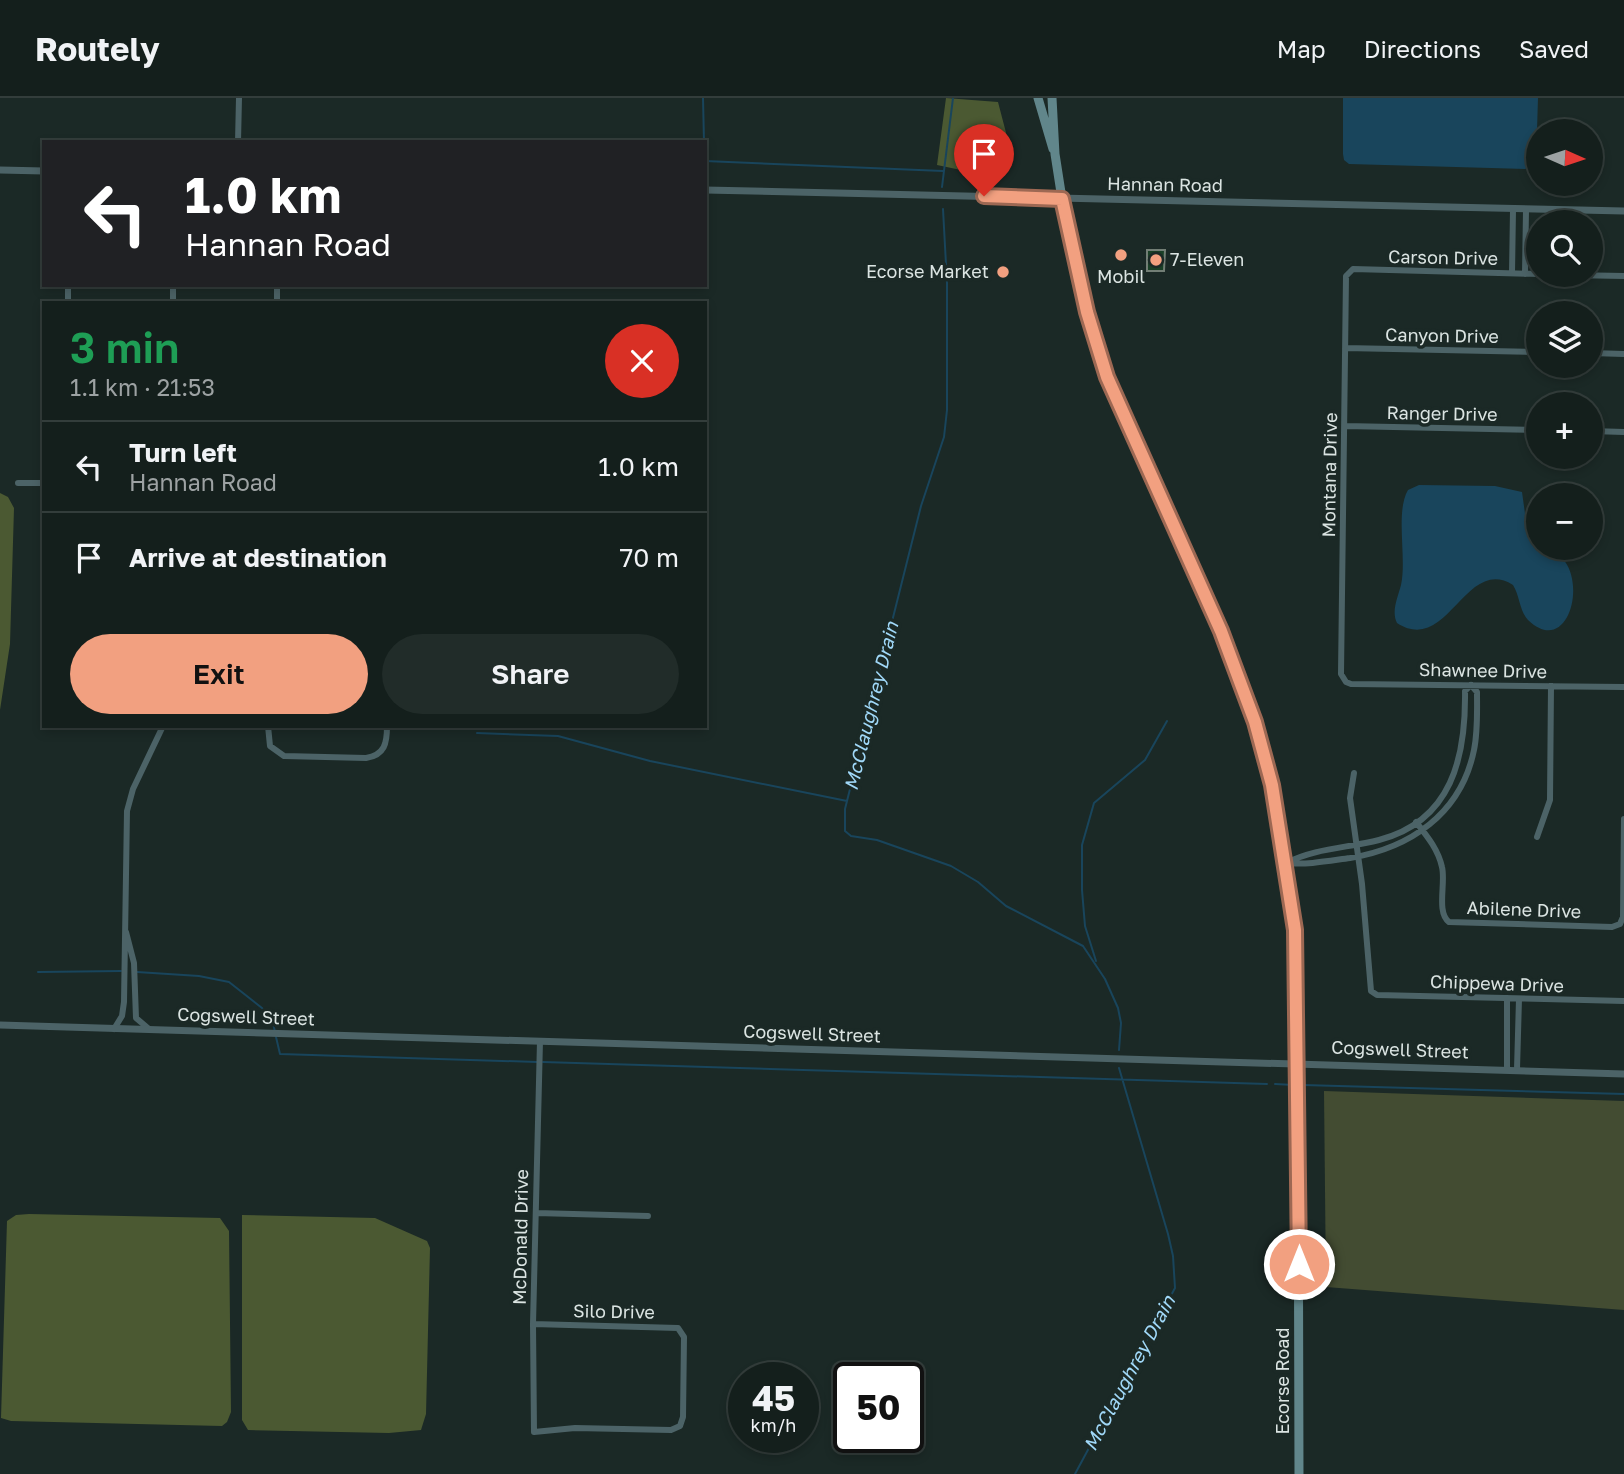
<!DOCTYPE html>
<meta charset="utf-8">
<style>
body{margin:0;font-family:"Golos Text",sans-serif;background:#212c29;color:#f1f3f6;height:100vh;display:flex;flex-direction:column;font-size:26px;white-space:nowrap}
*{box-sizing:border-box;margin:0}
p{font-size:23px;color:#9da2a3}
.icon{flex:none;width:38px;height:38px;fill:none;stroke:currentColor;stroke-width:2;stroke-linecap:round;stroke-linejoin:round}
.map{position:relative;flex:1;overflow:hidden}
.drawer{position:absolute;left:42px;top:203px;width:665px;height:427px;display:flex;flex-direction:column;background:#141f1c;border-radius:0px;box-shadow:0 4px 10px #0003,0 0 0 2px #333d3b}
.drawer>*{flex:none}
.banner{position:absolute;left:42px;top:42px;width:665px;height:147px;border-radius:0px;box-shadow:0 4px 10px #0003,0 0 0 2px #333d3b;background:#202124;color:#fff;overflow:hidden}
.needle{width:46px;rotate:93deg}
.tools{position:absolute;left:1526px;top:21px;display:grid;gap:14px}
.tools a{display:grid;place-items:center;width:77px;height:77px;border-radius:50%;background:#141f1c;box-shadow:0 4px 10px #0003,0 0 0 2px #333d3b;font-size:35px}
.speed{position:absolute;left:728px;top:1264px;display:flex;gap:14px;font-size:35px;font-weight:700;text-align:center}
.speed>*{display:grid;place-content:center;width:91px;height:91px;border-radius:50%;background:#141f1c;box-shadow:0 4px 10px #0003,0 0 0 2px #333d3b;line-height:1}
.speed small{font-size:18px;font-weight:400}
.speed .limit{border:4px solid #111;border-radius:10px;background:#fff;color:#111}
.pin{position:absolute;display:grid;place-items:center;width:60px;height:60px;color:#fff;margin:-72px -30px;border-radius:50% 50% 50% 0;rotate:-45deg;box-shadow:0 0 7px #0007}
.pin .icon{rotate:45deg}
.me{position:absolute;width:77px;margin:-38px;rotate:0deg;stroke-linejoin:round;filter:drop-shadow(0 0 5px #0008)}
.turn{display:flex;align-items:center;gap:24px;height:147px;padding:0 28px;font-size:32px}
.turn .icon{width:91px;height:91px;stroke-width:2.5}
.turn b{display:block;font-size:49px;line-height:60px}
.round{display:grid;place-items:center;flex:none;width:74px;height:74px;border-radius:37px;background:#212c29}
.overview{display:flex;align-items:center;justify-content:space-between;height:119px;padding:0 28px}
h1{font-size:42px;font-weight:600;line-height:52px;color:#1e9e55}
.button{display:flex;gap:14px;margin-top:auto;padding:14px 28px}
.button a{flex:1;height:80px;border-radius:42px;background:#f2a080;color:#111;font-size:28px;font-weight:600;line-height:80px;text-align:center}
.button a+a{background:#212c29;color:#f1f3f6}
ul{padding:0;list-style:none}
li{display:flex;align-items:center;gap:21px;height:91px;padding:0 28px;border-top:2px solid #333d3b}
li div{flex:1}
li b{display:block;font-size:26px}
li em{font-style:normal}
header{display:flex;align-items:center;gap:42px;box-sizing:border-box;height:98px;padding:0 35px;background:#141f1c;border-bottom:2px solid #333d3b}
header strong{font-size:33px}
nav{display:flex;gap:38px;margin-inline-start:auto;font-size:24px}
.map>svg:first-child{display:block}
.green{fill:#434c32}
.forest{fill:#4b5932}
.water{fill:#19455c}
.lines{fill:none;stroke-linecap:round;stroke-linejoin:round}
.stream{stroke:#19455c;stroke-width:2}
.building{fill:#1a3f26;stroke:#727e75;stroke-width:2}
.minor{stroke:#4c6367;stroke-width:6}
.tertiary{stroke:#4c6367;stroke-width:7}
.secondary{stroke:#61868b;stroke-width:9}
.route-casing{stroke:#9d6853;stroke-width:18}
.route{stroke:#f2a080;stroke-width:12}
.poi-dot{fill:#f2a080;stroke:#1b2926;stroke-width:2.5}
.labels{text-anchor:middle;stroke-width:7;stroke-linejoin:round;paint-order:stroke}
.street-label{font-size:18px;fill:#dbe4e2;stroke:#1b2926}
.poi-label{font-size:18px;fill:#dbe4e2;stroke:#1b2926;text-anchor:start}
.water-label{font-size:19px;font-style:italic;fill:#a0d8f8;stroke:#1b2926}
</style>
<header>
<strong>Routely</strong>
<nav><a>Map</a><a>Directions</a><a>Saved</a></nav>
</header>
<div class="map">
<svg width="1624" height="1376" viewBox="0 0 1624 1376">
<rect width="100%" height="100%" fill="#1b2926"/>
<!-- green -->
<path class="green" d="M1324 993 1624 1003V1212L1326 1189Z"/>
<!-- forest -->
<path class="forest" d="M946 0 998 4 1010 50 980 76 937 67Z
M0 395 8 399 14 410 10 546 0 612Z
M29 1116 220 1120 229 1133 231 1314 227 1324 222 1328 11 1323 1 1320 7 1123 16 1117Z
M242 1117 375 1120 427 1143 430 1150 426 1316 421 1332 389 1335 248 1332 242 1322Z"/>
<!-- water -->
<path class="water" d="M1343 0H1538L1536 65 1530 71 1349 66 1344 62 1343 56Z
M1419 387 1495 388 1522 394 1527 430 1538 442V450C1596 450 1575 567 1528 522 1519 512 1520 498 1513 487 1465 457 1448 558 1397 525 1391 513 1398 499 1401 487 1407 460 1395 414 1408 392Z"/>
<g class="lines">
<!-- stream -->
<path class="stream" d="M703 0 704 44
M705 63 943 73
M942 89 953 0
M943 111 947 185V312L944 339 921 408 845 711V733L851 738 877 742 951 768 978 784 1006 808 1083 848 1105 881 1118 910 1121 925 1119 952
M477 635 558 638 650 663 847 703
M1096 863 1085 828 1082 792V747L1094 705 1145 662 1167 623
M38 874 121 873
M137 874 199 878 229 884 262 910 273 925 275 934
M276 939 280 956 537 964
M543 964 1267 986
M1275 986 1294 987
M1303 987 1624 996
M1075 1376 1175 1190 1173 1158 1168 1136 1119 970"/>
</g>
<!-- building -->
<path class="building" d="M1147 152H1165L1164 173H1147Z"/>
<g class="lines">
<!-- minor -->
<path class="minor" d="M238 44 239 0
M1512 175 1513 112
M1525 176 1526 112
M1538 176 1353 171 1346 178 1341 576 1346 584 1351 586 1624 589
M1569 177 1624 178
M68 205V187
M173 205V187
M277 205V187
M1345 250 1538 254
M1591 255 1624 256
M1345 328 1538 332
M1591 333 1624 334
M18 385H44
M1471 587 1477 594C1477 613 1478 633 1474 652 1461 716 1410 750 1350 760 1328 763 1308 767 1286 765 1315 750 1348 750 1379 742 1452 723 1466 659 1465 593Z
M268 628 270 648 284 658 366 660C385 657 387 645 387 628
M1354 675 1350 700 1362 786 1371 893 1377 897 1624 903
M1416 724C1427 738 1438 751 1442 769 1446 785 1436 814 1449 824L1612 829 1620 826 1623 819 1624 721
M1537 739 1550 702 1551 588
M126 834 134 865 136 920 149 931
M114 931 122 918 124 904 127 713 133 691 163 628
M1507 971V900
M1517 971 1519 901
M536 1115 648 1118
M533 1226 678 1230 684 1239 683 1319 680 1328 671 1332 575 1330 534 1334 533 1226 540 943"/>
<!-- tertiary -->
<path class="tertiary" d="M0 72 44 73
M705 92 1624 113
M0 927 1624 976"/>
<!-- secondary -->
<path class="secondary" d="M1038 0 1053 51
M1052 0 1055 56 1062 101 1087 214 1107 279 1221 533 1255 624 1280 728 1295 832 1298 987 1299 1376"/>
</g>
<g class="lines">
<defs>
<path id="route" d="M984 98 1062 101 1087 214 1107 279 1221 533 1255 624 1272 687 1295 832 1299 1166"/>
</defs>
<!-- route casing -->
<use href="#route" class="route-casing"/>
<!-- route -->
<use href="#route" class="route"/>
</g>
<!-- markers -->
<g class="poi-dot">
<circle cx="1121" cy="157" r="7"/>
<circle cx="1156" cy="162" r="7"/>
<circle cx="1003" cy="174" r="7"/>
</g>
<g class="labels">
<!-- street labels -->
<g class="street-label">
<text transform="translate(1165 87) rotate(1)" y="6">Hannan Road</text>
<text transform="translate(1443 160) rotate(1)" y="6">Carson Drive</text>
<text transform="translate(1442 238) rotate(1)" y="6">Canyon Drive</text>
<text transform="translate(1442 316) rotate(1)" y="6">Ranger Drive</text>
<text transform="translate(1330 377) rotate(-89)" y="6">Montana Drive</text>
<text transform="translate(1483 573) rotate(1)" y="6">Shawnee Drive</text>
<text transform="translate(1524 812) rotate(2)" y="6">Abilene Drive</text>
<text transform="translate(1497 886) rotate(2)" y="6">Chippewa Drive</text>
<text transform="translate(246 919) rotate(2)" y="6">Cogswell Street</text>
<text transform="translate(812 936) rotate(2)" y="6">Cogswell Street</text>
<text transform="translate(1400 952) rotate(2)" y="6">Cogswell Street</text>
<text transform="translate(521 1139) rotate(-89)" y="6">McDonald Drive</text>
<text transform="translate(614 1214) rotate(1)" y="6">Silo Drive</text>
<text transform="translate(1283 1283) rotate(-90)" y="6">Ecorse Road</text>
</g>
<!-- poi labels -->
<g class="poi-label">
<text x="1170" y="168">7-Eleven</text>
<text x="989" y="180" text-anchor="end">Ecorse Market</text>
<text x="1121" y="185" text-anchor="middle">Mobil</text>
</g>
<!-- water labels -->
<g class="water-label">
<text transform="translate(871 608) rotate(-76)" y="7">McClaughrey Drain</text>
<text transform="translate(1129 1275) rotate(-62)" y="7">McClaughrey Drain</text>
</g>
</g>
</svg>
<div class="tools">
<a><svg class="needle" viewBox="-14 -14 28 28"><path d="M0-13l5 13h-10z" fill="#e53935"/><path d="M0 13l5-13h-10z" fill="#9da2a3"/></svg></a>
<a><svg class="icon" aria-label="search" viewBox="0 0 24 24"><circle cx="10" cy="10" r="6"/><path d="M15 15l6 6"/></svg></a>
<a><svg class="icon" aria-label="layers" viewBox="0 0 24 24"><path d="M12 4l9 5-9 5-9-5zM3 14l9 5 9-5"/></svg></a>
<a>+</a>
<a>−</a>
</div>
<div class="speed"><div>45<small>km/h</small></div><div class="limit">50</div></div>
<div class="pin" style="left:984px;top:98px;background:#d93025"><svg class="icon" aria-label="arrive" viewBox="0 0 24 24"><path d="M6 21V4h12l-3 4 3 4H6"/></svg></div>
<svg class="me" style="left:1299px;top:1166px" viewBox="-20 -20 40 40"><circle r="17" fill="#f2a080" stroke="#fff" stroke-width="3"/><path d="M0-11L8 9 0 5-8 9z" fill="#fff"/></svg>
<div class="banner">
<div class="turn"><svg class="icon" aria-label="left" viewBox="0 0 24 24"><path d="M17 20v-9H6M10 6l-5 5 5 5"/></svg><div><b>1.0 km</b>Hannan Road</div></div>
</div>
<section class="drawer">
<div class="overview"><div><h1>3 min</h1><p>1.1 km · 21:53</p></div><a class="round" style="background:#d93025;color:#fff"><svg class="icon" aria-label="close" viewBox="0 0 24 24"><path d="M6 6l12 12M18 6L6 18"/></svg></a></div>
<ul>
<li><svg class="icon" aria-label="left" viewBox="0 0 24 24"><path d="M17 20v-9H6M10 6l-5 5 5 5"/></svg><div><b>Turn left</b><p>Hannan Road</p></div><em>1.0 km</em></li>
<li><svg class="icon" aria-label="arrive" viewBox="0 0 24 24"><path d="M6 21V4h12l-3 4 3 4H6"/></svg><div><b>Arrive at destination</b></div><em>70 m</em></li>
</ul>
<div class="button"><a>Exit</a><a>Share</a></div>
</section>
</div>
